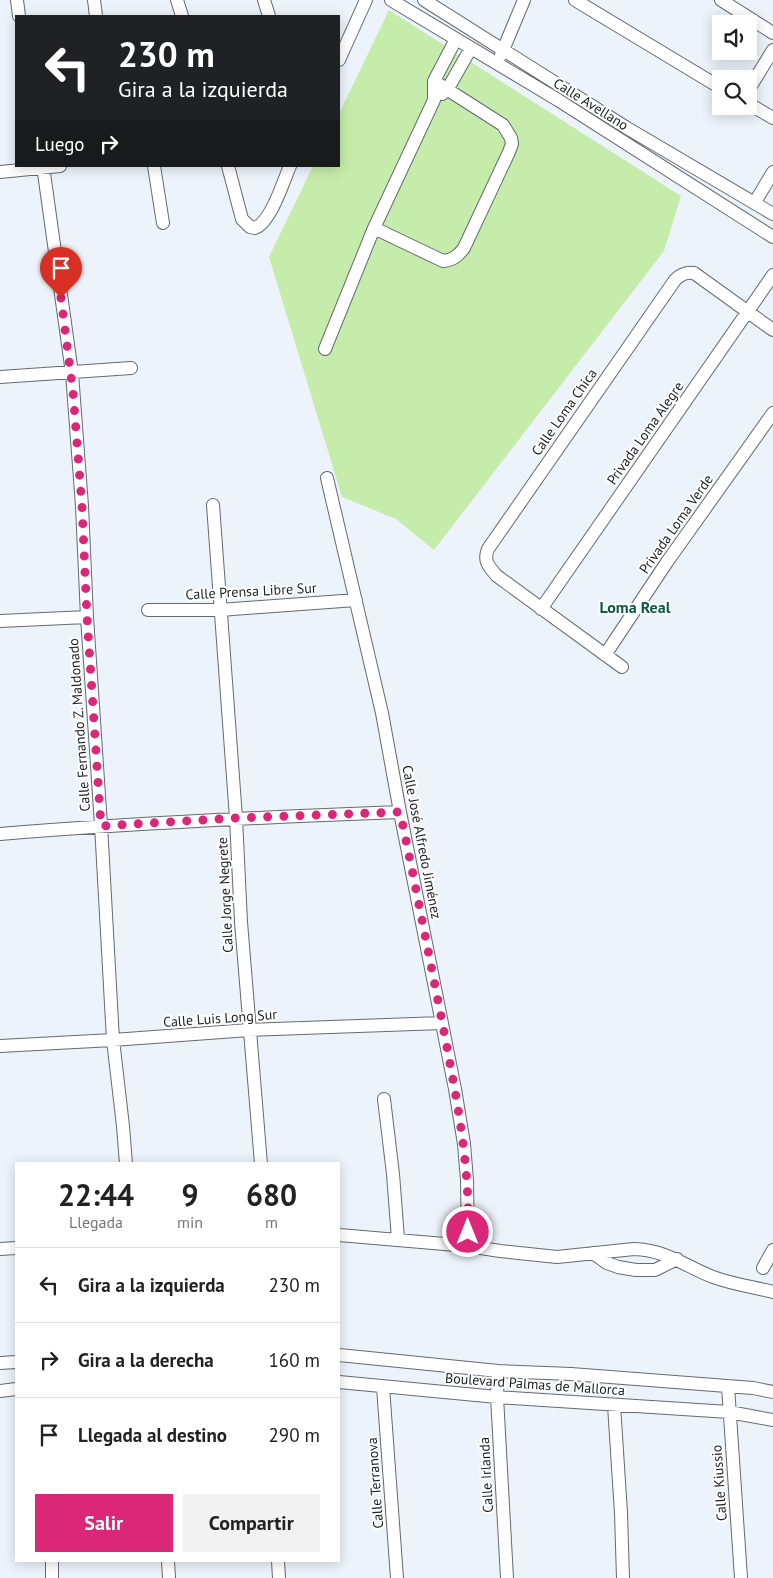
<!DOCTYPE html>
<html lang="es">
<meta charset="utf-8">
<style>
body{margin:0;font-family:"PT Sans",sans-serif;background:#f2f2f2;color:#222;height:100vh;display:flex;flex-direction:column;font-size:19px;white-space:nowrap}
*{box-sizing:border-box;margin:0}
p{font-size:16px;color:#767676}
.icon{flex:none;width:28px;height:28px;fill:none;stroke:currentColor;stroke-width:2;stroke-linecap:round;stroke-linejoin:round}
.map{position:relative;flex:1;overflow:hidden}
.sheet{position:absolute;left:15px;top:1162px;width:325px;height:400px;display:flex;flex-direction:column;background:#fff;border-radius:0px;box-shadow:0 2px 12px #0003}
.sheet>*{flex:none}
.guide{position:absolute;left:15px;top:15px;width:325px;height:152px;border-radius:0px;box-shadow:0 2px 12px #0003;background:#202124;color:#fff;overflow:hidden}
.buttons{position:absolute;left:712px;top:15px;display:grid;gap:10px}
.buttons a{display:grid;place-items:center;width:45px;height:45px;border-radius:0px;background:#fff;box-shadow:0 2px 12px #0003;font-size:25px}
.pin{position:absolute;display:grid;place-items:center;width:42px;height:42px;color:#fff;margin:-51px -21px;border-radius:50% 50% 50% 0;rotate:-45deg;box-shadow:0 0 5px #0007}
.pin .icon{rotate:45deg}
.me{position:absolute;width:55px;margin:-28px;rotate:0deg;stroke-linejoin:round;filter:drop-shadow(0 0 4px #0008)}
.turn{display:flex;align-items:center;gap:18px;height:105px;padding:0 20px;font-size:22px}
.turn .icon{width:65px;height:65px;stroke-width:2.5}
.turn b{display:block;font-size:35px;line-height:42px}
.then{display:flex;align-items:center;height:48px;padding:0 20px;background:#0003;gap:10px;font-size:19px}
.eta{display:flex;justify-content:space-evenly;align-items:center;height:85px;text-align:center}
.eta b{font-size:30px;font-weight:600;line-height:35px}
.cta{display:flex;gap:10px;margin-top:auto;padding:10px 20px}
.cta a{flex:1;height:58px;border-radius:0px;background:#db2777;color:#fff;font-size:20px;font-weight:600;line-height:58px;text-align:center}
.cta a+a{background:#f2f2f2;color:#222}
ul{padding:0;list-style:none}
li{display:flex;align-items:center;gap:15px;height:75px;padding:0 20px;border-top:1px solid #e0e0e0}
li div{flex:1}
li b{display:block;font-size:19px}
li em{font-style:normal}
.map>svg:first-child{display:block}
.green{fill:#c5ecab}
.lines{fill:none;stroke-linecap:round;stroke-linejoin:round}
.street-casing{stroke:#646a70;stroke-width:14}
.street{stroke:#fff;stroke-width:12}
.route{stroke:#db2777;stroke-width:9;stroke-dasharray:0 16.2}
.labels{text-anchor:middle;stroke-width:4;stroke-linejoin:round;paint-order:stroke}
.street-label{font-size:14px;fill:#1b1e20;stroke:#fff}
.quarter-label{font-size:16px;font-weight:bold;fill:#0f5a43;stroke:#fff}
</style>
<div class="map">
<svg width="773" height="1578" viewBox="0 0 773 1578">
<rect width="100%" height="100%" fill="#ecf3fa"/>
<!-- green -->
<path class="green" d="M389 10 681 196 664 251 434 550 396 519 342 497 269 257 313 166H339V114Z"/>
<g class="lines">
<defs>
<path id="street" d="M17 0 19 16
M94 0 96 16
M177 0 182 16
M264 0 269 16
M391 0 558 100 773 237
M424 0 627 128 773 214
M575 0 721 88
M721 0 773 33
M501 55 524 0
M339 60 366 0
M749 89 773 50
M442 94 447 90 471 48
M749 104 773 118
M43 166 72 373 82 506 87 617 101 825 113 1040 123 1126 126 1164
M154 166 163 223
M228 166 242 219 250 227 255 228C271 222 283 182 290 166
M0 172 60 166
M755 202 773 172
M374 228 443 261C453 260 458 256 464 248L509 152 512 144 511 138 503 125 434 81
M325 349 374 228 434 100V81L456 39
M0 377 131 368
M327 478 382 713 400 812 455 1089 464 1144 467 1180 468 1246
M213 505 236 818 241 922 261 1164
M541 609 773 275
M148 610H220L356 600
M0 621 87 617
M605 655 667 562 773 413
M622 667 497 576C489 567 483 561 488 549L675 280C681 274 686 272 694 273L773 330
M0 834C133 823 266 817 400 812
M0 1046 113 1040 249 1030 442 1023
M384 1099 393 1174 398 1239
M339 1235 468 1246 500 1251 557 1257 634 1249C666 1250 685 1266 713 1277 732 1284 753 1287 773 1292
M0 1249 16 1248
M593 1253 607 1263 618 1267 636 1270H655L677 1259
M763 1268 773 1250
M339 1355 498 1371 571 1374 753 1388 773 1392
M0 1363 16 1362
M498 1371 497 1397 507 1578
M339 1382 497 1397 729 1412 773 1420
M728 1386 741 1578
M383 1387 397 1578
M0 1391 16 1389
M614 1405 621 1513 623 1578
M52 1561V1578
M168 1561 169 1578
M278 1561 279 1578"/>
</defs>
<!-- street casing -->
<use href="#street" class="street-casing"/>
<!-- street -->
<use href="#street" class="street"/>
</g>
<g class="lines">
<!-- route -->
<path class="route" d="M61 298 73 392 82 506 87 617 101 826 236 818 400 812C415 882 428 951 442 1021 455 1091 470 1160 468 1232"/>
</g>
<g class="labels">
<!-- street labels -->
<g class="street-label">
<text transform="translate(591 104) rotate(32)" y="5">Calle Avellano</text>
<text transform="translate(564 412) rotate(-55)" y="5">Calle Loma Chica</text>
<text transform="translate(645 433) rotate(-55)" y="5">Privada Loma Alegre</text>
<text transform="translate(676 524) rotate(-55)" y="5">Privada Loma Verde</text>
<text transform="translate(251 591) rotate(-3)" y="5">Calle Prensa Libre Sur</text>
<text transform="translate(79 725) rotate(-94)" y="5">Calle Fernando Z. Maldonado</text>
<text transform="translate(422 842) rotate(79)" y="5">Calle José Alfredo Jiménez</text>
<text transform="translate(225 895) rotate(-93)" y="5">Calle Jorge Negrete</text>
<text transform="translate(220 1018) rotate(-4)" y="5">Calle Luis Long Sur</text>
<text transform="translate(535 1384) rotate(4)" y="5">Boulevard Palmas de Mallorca</text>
<text transform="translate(486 1475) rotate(-93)" y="5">Calle Irlanda</text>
<text transform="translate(375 1483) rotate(-94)" y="5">Calle Terranova</text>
<text transform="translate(719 1483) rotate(-94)" y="5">Calle Kiussio</text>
</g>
<!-- quarter labels -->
<g class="quarter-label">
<text x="635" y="613">Loma Real</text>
</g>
</g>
</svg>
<div class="buttons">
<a><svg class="icon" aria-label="sound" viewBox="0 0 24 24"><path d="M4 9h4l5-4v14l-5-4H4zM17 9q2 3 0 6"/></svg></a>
<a><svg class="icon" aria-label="search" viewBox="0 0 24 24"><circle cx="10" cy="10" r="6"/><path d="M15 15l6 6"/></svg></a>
</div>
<div class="pin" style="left:61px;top:298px;background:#d93025"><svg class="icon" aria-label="arrive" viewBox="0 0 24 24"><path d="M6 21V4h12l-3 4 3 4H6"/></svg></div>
<svg class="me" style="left:468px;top:1232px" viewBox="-20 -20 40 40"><circle r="17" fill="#db2777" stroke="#fff" stroke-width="3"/><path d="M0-11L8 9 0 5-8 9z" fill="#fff"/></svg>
<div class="guide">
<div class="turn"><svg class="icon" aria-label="left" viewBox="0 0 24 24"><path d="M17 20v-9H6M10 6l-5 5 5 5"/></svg><div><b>230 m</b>Gira a la izquierda</div></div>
<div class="then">Luego<svg class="icon" aria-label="right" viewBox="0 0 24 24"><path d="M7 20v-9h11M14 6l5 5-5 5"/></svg></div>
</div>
<section class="sheet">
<div class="eta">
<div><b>22:44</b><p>Llegada</p></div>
<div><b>9</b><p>min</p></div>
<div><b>680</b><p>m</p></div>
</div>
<ul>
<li><svg class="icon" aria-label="left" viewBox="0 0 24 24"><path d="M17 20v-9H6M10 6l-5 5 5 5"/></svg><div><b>Gira a la izquierda</b></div><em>230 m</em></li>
<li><svg class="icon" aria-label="right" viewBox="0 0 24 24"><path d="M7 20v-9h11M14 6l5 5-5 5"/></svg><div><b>Gira a la derecha</b></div><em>160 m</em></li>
<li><svg class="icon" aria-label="arrive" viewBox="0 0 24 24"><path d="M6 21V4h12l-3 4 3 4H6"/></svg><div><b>Llegada al destino</b></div><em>290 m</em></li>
</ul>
<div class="cta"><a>Salir</a><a>Compartir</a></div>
</section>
</div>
